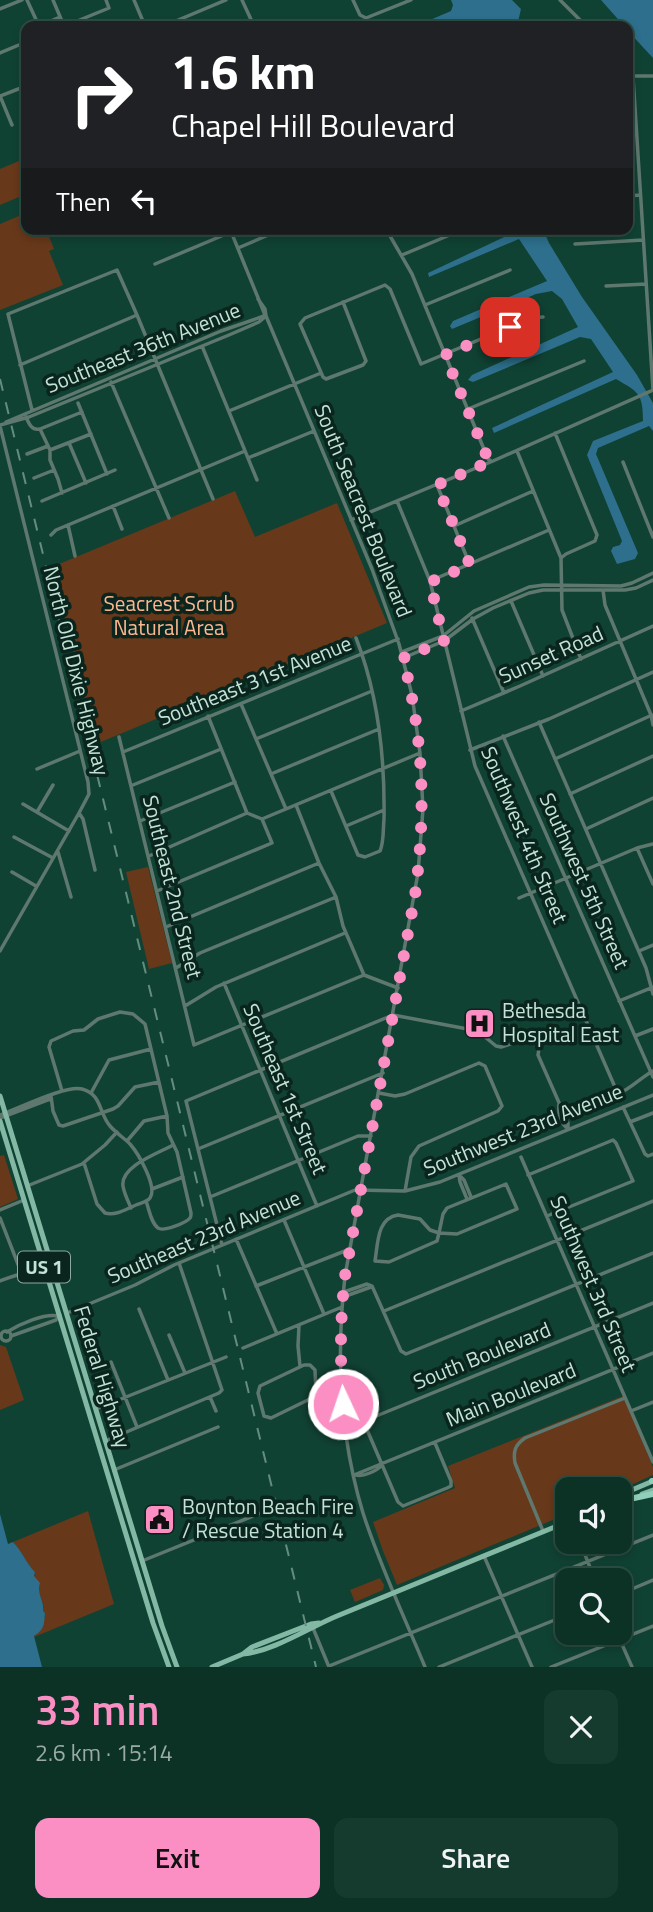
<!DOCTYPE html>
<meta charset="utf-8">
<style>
body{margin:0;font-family:"Titillium Web",sans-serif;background:#153a2e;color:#f1f3f6;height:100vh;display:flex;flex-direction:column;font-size:26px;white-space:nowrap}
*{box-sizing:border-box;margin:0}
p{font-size:23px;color:#9aaaa7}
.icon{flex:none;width:38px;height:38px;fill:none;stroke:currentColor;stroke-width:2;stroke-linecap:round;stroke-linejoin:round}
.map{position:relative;height:1667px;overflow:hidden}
.side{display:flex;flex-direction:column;background:#0c3226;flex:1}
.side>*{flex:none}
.banner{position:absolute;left:21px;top:21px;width:612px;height:214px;border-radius:14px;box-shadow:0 4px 10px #0003,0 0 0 2px #2c4d43;background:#202124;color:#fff;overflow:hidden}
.buttons{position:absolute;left:555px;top:1477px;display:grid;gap:14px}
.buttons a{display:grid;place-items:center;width:77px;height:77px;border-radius:14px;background:#0c3226;box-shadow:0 4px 10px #0003,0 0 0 2px #2c4d43;font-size:35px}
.pin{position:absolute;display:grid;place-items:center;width:60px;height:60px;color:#fff;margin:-30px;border-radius:14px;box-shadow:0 4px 10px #0006}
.me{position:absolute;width:77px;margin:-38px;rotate:357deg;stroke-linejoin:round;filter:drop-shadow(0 0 5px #0008)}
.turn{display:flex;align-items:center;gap:24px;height:147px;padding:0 35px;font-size:32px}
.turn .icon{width:91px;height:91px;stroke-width:2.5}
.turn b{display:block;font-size:49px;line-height:60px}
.then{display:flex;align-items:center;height:66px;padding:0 35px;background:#0003;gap:14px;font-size:26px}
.round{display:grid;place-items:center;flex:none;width:74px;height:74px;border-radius:14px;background:#153a2e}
.headline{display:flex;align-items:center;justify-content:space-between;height:119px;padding:0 35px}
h1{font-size:42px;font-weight:600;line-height:52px;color:#fb8fc4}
.cta{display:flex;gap:14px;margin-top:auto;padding:14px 35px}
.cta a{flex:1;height:80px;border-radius:14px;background:#fb8fc4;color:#111;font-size:28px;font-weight:600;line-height:80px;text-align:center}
.cta a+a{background:#153a2e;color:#f1f3f6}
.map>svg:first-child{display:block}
.green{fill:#68381a}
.water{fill:#2d6f8c}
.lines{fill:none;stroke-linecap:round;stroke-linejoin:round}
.minor{stroke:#5f786f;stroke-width:3.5}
.major{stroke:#83b8a5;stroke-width:5}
.highway{stroke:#90d0ba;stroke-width:6}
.rail{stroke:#648d7f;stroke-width:2;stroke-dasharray:12 12;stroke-linecap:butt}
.route{stroke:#fb8fc4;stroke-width:12;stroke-dasharray:0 21.6}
.labels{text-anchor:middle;stroke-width:7;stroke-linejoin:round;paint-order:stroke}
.shield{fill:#0a251d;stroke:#8caa9f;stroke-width:2}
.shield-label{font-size:19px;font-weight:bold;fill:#c4e3d7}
.street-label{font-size:21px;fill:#c4e3d7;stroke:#0a251d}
.park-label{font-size:21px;fill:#feb78f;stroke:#0a251d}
.poi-label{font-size:21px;fill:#c4e3d7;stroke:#0a251d;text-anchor:start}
</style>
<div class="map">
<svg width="653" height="1667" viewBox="0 0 653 1667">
<rect width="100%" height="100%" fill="#104233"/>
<!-- green -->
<path class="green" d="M26 158V194L0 205V169Z
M26 213V229H46L54 249 49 251 63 285 0 310V224Z
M235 491 255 537 337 503 387 623 96 744 52 567Z
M148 867 172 963 149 969 126 872Z
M4 1155 18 1199 0 1207V1156Z
M0 1345 6 1347 24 1400 0 1410Z
M623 1396 653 1467V1475L620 1490 567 1489V1514L397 1585 383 1551 373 1522 455 1488 448 1466Z
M88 1511 114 1604 34 1637 44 1620 45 1613 42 1611 44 1608 34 1577 35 1572C26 1563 21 1551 13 1542Z
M380 1578 384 1585 383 1590 355 1602 350 1590Z"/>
<!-- water -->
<path class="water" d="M451 0H512L521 9 518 22 508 26H416L451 11 453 5Z
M601 0H653V58L628 31V26H624Z
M517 229H543L549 243 582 297 637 375 653 403V431L649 426 598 448 596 454 638 553 635 559 617 564 611 551 613 547 620 545 622 541 587 455 593 441 643 421C643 393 638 392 616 379L494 433 492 428 613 372 591 339 580 337 473 382 468 380 472 375 578 327 562 299 552 291 536 294 452 329 450 326 453 321 547 281 519 239 429 277 428 273 517 231Z
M0 1514 8 1544 13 1542C22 1551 26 1563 35 1572L34 1576 40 1583C36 1593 45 1602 43 1611L45 1613C44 1624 45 1629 34 1636L42 1667H0Z"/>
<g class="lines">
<!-- minor -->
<path class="minor" d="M27 0 39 26 60 17
M53 0 64 26
M134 0 145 26
M242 0 254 26
M353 0 360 15 366 18 411 0
M560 0 586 26
M0 9 22 0
M65 26 109 8 106 0
M164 26 226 0
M0 53 26 42
M633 76H653
M12 125 0 96 26 86
M628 196 640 195
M230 229 265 315
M386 229 412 274 488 459 491 461
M575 244 643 240
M238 248 280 230
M402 255 464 229
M155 264 231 232
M606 286 646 284
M258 299 265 309 266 316 372 569 399 644 412 695 420 753 423 809 418 873 345 1276C336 1355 340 1437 363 1513 380 1566 404 1616 425 1667
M343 302 366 361 363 365 326 379 323 377 300 324 305 318 385 285 390 289 421 364 531 318 543 317
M425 305 510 270
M202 346 257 480
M20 365 137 315
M111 382 169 518
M78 403 107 474
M468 409 584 361
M32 410 8 314 117 270 137 315 213 499
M229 411 321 373
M26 417C29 424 32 431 40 429L50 450V460L58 479 62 493
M6 422 221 331 264 316
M0 425 29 417 229 335 259 322 266 316
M0 426 88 782 89 794 79 813 0 951
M40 429 82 412
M555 433 597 535 595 541 566 554 561 558
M69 443 86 483
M50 450 91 434
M517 451 561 558 562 610 581 659
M27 454 48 446
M248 458 314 431
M623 462 653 537
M34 478 54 470
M437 485 470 565
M42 501 115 470
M397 501 430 581 475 766 618 1094C632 1088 640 1078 653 1071
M113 506 122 529
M351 520 493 461 653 390 633 76 628 71
M68 525 75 556
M454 526 533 491
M51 535 56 530 68 525 245 451
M430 581 549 530
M603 590 605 605 651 715 653 725
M511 601 543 676
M472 618 504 693
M402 652 443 636 474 611 529 587 544 585 621 586 632 583 653 573
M403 658 444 641 473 619 493 608 529 593 543 590H625L636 588 653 580
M241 704 286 809
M461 711 520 686 653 626
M208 716 247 813
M539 722 646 968 653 994
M503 736 653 1077
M119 737 194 1045 364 975 398 988
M256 739 372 691
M470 750 549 719 653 672
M123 752 398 639
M555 759 652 715
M37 769 80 751
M271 774 379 729
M133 785 221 749
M331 791 358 855 365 857 380 851C384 842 383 829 384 819 385 759 378 694 356 638
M570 794 653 756
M23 804 69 831
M296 805 319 863 336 897 343 926 364 975
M37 812 53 785
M79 813 83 819 95 870
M140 821 235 782
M346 826 384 810
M586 829 653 798
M14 837 53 858
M637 848 653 884
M58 852 71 897
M149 856 247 813 262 819 420 753
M12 872 36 886
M157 891 272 843 262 819
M519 898 637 848 653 844
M166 927 319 863
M639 951 653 945
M176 968 200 953 336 897
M224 983 317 1206
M619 1001 653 987
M185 1006 216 987 345 933
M393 1015 473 1030 479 1032 496 1046 501 1047 523 1040 540 1042 538 1055 568 1123V1129
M635 1036 653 1029
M62 1091 49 1047 51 1041 73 1031 84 1030 98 1019 120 1012 133 1014 145 1024 167 1116 168 1133 177 1152 191 1213C191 1215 191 1217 190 1218 186 1223 163 1232 158 1228 151 1223 149 1209 146 1201
M91 1093 109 1060 151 1049
M379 1093 395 1096 405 1094 479 1063 485 1066 502 1106 498 1111 419 1146 411 1157 405 1191
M51 1096 53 1111 59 1125 63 1126 113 1109 118 1106 135 1087 159 1082
M559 1104C558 1113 560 1123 568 1129
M623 1107 645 1154 648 1156 653 1154
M0 1115C18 1109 65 1085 82 1089 102 1094 99 1114 110 1126 116 1133 124 1138 130 1144 138 1153 158 1187 150 1198 147 1202 141 1203 136 1205 126 1209 116 1216 105 1213L97 1204 84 1163
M0 1118 50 1099
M630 1122 653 1113
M127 1141 144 1121 167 1116
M198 1149 383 1073
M521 1157 653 1462
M459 1175 464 1180 471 1197
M459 1175 460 1182 467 1199
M528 1175 613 1140 616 1143 633 1181 547 1216
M506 1184 517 1209 457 1234 439 1233 443 1214 447 1208Z
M27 1186 82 1164 105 1145 117 1132
M152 1189 183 1177
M210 1197 358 1136H371
M131 1208C128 1201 124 1193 123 1186 120 1166 159 1153 173 1145
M0 1210 24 1200
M398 1215 420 1219 430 1230 439 1233 437 1241 389 1262 375 1261C378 1243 377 1218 398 1215Z
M0 1218 21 1272
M284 1220 324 1314
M236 1239 277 1334
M222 1245 186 1101 393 1015
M21 1272 25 1266 42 1261
M0 1281C15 1275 29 1272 44 1266
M256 1286 350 1249
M344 1292 367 1284 372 1286 401 1351 406 1354 653 1253
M343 1297 371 1287
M139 1309 168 1380
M384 1311 653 1201
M67 1313 135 1285 174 1265 355 1190 405 1191 440 1182 653 1095
M299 1325 298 1346 300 1366
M1 1336a5 5 0 1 1 10 0a5 5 0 1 1-10 0Z
M7 1332C20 1324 44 1313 59 1316
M169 1335 185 1373
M11 1336 56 1320 60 1315
M243 1348 342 1307
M111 1362 137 1427
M304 1365H310L315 1370 316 1393 314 1397 271 1418 264 1416 258 1393 260 1386Z
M210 1397 216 1411
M96 1409 226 1357
M631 1411 653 1402
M105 1441 219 1393 222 1390 179 1263
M435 1443 451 1481V1486L447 1488 403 1506 398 1502 365 1425 369 1419 653 1303
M114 1470 218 1427
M354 1475 653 1353
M356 1475C363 1477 377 1471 382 1465
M543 1531 515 1463C513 1451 515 1445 525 1438L625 1398
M580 1542 595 1580
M484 1556 532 1667
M142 1561 263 1512
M620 1594 653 1580
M313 1628 329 1667
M617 1633 632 1667
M329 1666 653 1535
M439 1667 567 1615
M551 1667 653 1626"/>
<!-- major -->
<path class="major" d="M0 1096 162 1626 177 1667
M0 1121 153 1623 169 1667
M642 1494 653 1490
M620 1495 653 1481
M243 1654C274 1651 308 1628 337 1616L567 1522
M212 1667 243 1654 252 1647 311 1624 319 1623"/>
<!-- highway -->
<path class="highway" d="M652 1481H653
M625 1500 653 1494"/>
<!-- rail -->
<path class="rail" d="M0 379 316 1667"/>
</g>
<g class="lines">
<!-- route -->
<path class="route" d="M343 1404C340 1361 340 1318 345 1276L415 895C426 813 424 739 403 658L444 641 430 582 470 565 437 485 491 461 488 459 445 355 510 327"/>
</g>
<!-- icons -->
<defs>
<symbol id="hospital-square" viewBox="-11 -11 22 22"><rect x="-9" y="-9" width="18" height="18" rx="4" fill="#fb8fc4" stroke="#0a251d"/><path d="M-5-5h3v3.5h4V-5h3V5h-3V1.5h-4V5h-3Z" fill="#111"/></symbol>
<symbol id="civic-square" viewBox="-11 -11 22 22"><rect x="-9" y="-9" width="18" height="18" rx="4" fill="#fb8fc4" stroke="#0a251d"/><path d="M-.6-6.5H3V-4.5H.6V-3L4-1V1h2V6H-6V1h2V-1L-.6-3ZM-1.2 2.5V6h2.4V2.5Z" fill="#111"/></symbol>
</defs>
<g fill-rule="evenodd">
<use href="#hospital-square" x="462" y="1006" width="35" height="35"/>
<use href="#civic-square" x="142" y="1502" width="35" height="35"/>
</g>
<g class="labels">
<!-- shield labels -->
<rect class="shield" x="18" y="1251.5" width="52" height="31" rx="5"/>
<g class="shield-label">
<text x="44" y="1274">US 1</text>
</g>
<!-- street labels -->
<g class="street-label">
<text transform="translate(143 348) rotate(-22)" y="7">Southeast 36th Avenue</text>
<text transform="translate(363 511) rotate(68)" y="7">South Seacrest Boulevard</text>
<text transform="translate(551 655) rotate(-24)" y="7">Sunset Road</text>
<text transform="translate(76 671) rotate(76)" y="7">North Old Dixie Highway</text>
<text transform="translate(255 681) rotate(-22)" y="7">Southeast 31st Avenue</text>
<text transform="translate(524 835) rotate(67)" y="7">Southwest 4th Street</text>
<text transform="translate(584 881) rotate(66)" y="7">Southwest 5th Street</text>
<text transform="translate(172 887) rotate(76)" y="7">Southeast 2nd Street</text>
<text transform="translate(285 1089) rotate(67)" y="7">Southeast 1st Street</text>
<text transform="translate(523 1130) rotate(-22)" y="7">Southwest 23rd Avenue</text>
<text transform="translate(204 1237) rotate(-23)" y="7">Southeast 23rd Avenue</text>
<text transform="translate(593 1284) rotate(67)" y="7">Southwest 3rd Street</text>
<text transform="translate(482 1356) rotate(-22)" y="7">South Boulevard</text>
<text transform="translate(102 1377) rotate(73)" y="7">Federal Highway</text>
<text transform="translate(511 1395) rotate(-22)" y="7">Main Boulevard</text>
</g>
<!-- park labels -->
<g class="park-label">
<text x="169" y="611">Seacrest Scrub<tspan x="169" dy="24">Natural Area</tspan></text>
</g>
<!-- poi labels -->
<g class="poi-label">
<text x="502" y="1018">Bethesda<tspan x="502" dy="24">Hospital East</tspan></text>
<text x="182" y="1514">Boynton Beach Fire<tspan x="182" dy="24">/ Rescue Station 4</tspan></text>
</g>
</g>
</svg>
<div class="buttons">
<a><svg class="icon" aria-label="sound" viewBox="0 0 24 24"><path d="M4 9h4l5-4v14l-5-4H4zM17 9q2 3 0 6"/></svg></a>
<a><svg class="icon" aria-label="search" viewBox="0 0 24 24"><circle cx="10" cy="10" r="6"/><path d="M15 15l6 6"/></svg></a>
</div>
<div class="pin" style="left:510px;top:327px;background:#d93025"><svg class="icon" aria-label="arrive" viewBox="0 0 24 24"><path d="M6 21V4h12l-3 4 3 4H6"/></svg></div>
<svg class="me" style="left:343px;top:1404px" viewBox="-20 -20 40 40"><circle r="17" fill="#fb8fc4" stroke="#fff" stroke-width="3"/><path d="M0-11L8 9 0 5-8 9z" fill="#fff"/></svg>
<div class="banner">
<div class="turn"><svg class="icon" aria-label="right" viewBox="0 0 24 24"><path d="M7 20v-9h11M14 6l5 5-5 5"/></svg><div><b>1.6 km</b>Chapel Hill Boulevard</div></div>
<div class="then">Then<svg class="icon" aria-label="left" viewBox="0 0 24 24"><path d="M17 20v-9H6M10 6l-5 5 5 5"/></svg></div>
</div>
</div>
<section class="side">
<div class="headline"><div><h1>33 min</h1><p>2.6 km · 15:14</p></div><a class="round"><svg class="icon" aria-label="close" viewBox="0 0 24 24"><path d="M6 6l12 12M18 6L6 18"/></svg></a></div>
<div class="cta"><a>Exit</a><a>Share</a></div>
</section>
